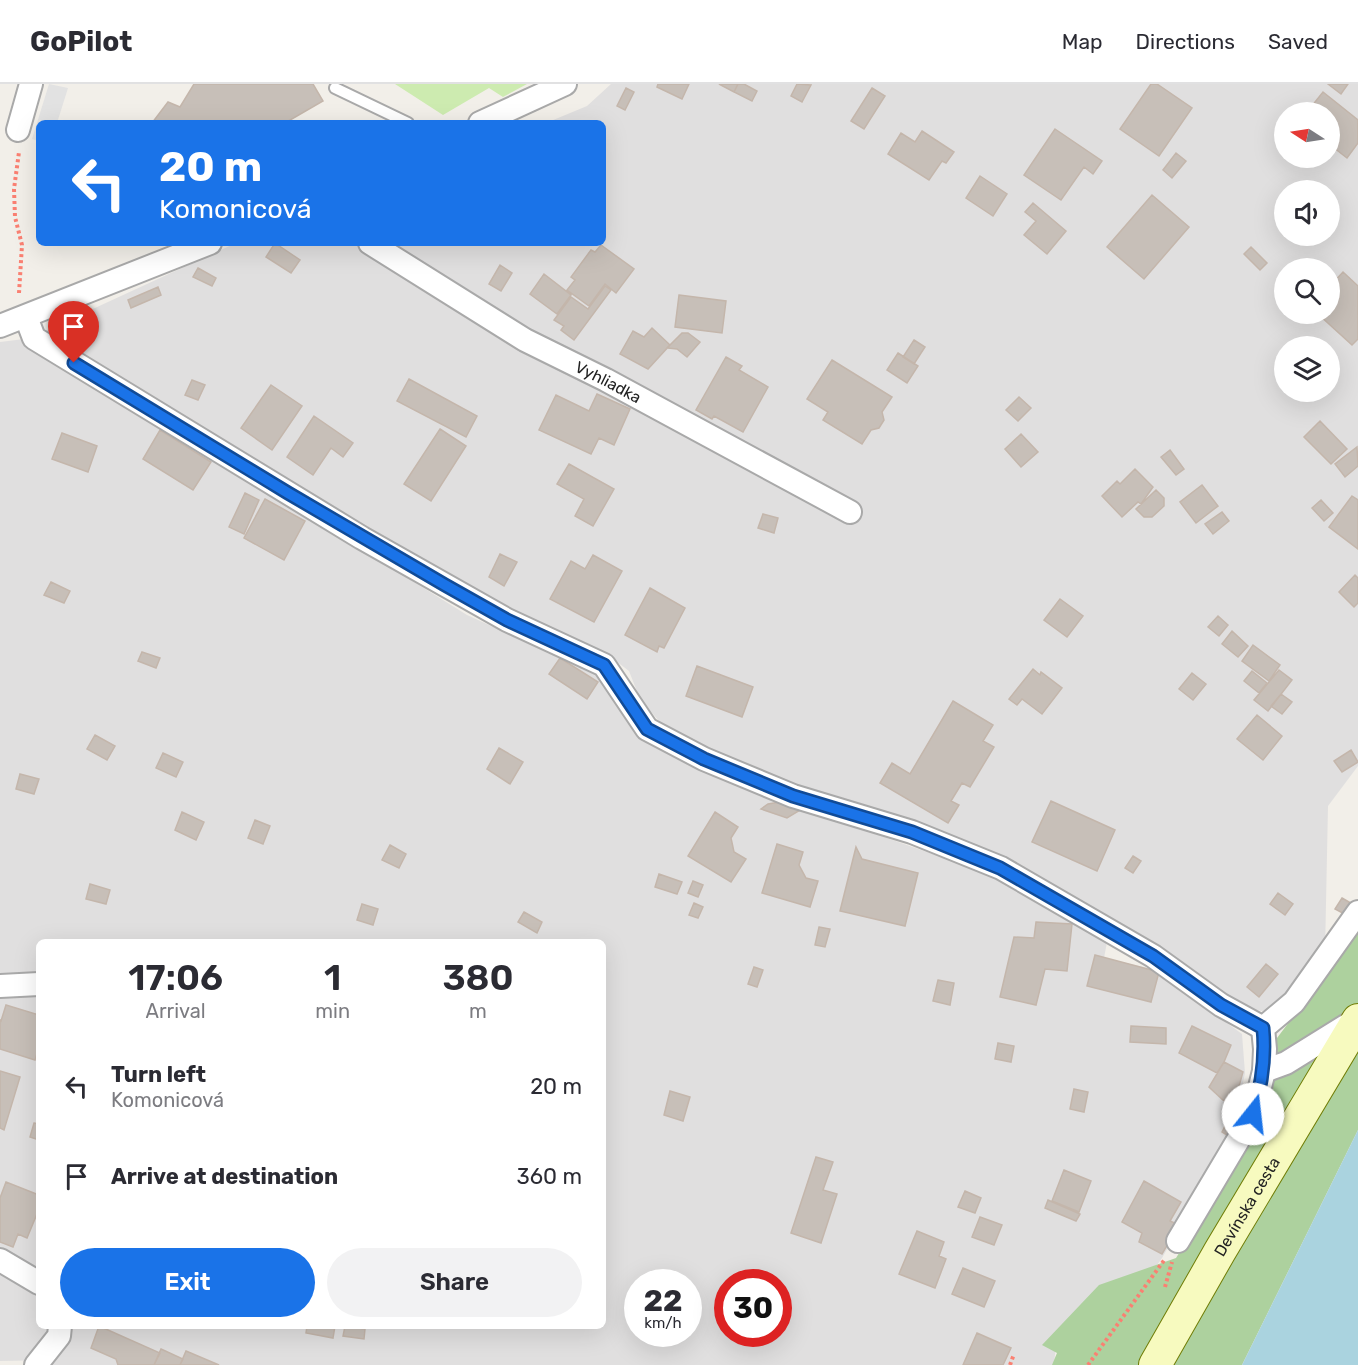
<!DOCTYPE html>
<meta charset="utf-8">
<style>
body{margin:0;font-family:Rubik,sans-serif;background:#f2f2f3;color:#2b2b33;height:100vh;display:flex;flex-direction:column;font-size:22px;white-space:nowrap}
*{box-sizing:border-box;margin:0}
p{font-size:20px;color:#7c7c81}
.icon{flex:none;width:33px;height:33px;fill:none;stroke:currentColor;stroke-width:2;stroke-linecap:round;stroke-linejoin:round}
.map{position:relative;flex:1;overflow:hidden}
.side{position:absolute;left:36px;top:855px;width:570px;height:390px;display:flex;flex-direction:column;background:#fff;border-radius:9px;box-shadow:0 6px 24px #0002}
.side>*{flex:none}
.hud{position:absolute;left:36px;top:36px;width:570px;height:126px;border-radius:9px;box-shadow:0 6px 24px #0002;background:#1a73e8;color:#fff;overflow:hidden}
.needle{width:39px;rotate:282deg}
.controls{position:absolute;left:1274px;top:18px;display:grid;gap:12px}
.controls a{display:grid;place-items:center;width:66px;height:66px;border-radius:50%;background:#fff;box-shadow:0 6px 24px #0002;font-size:30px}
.speed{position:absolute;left:624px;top:1185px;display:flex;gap:12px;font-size:30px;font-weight:700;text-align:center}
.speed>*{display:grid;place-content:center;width:78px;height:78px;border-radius:50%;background:#fff;box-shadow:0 6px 24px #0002;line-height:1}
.speed small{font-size:15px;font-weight:400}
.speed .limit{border:9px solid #d22;background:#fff;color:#111}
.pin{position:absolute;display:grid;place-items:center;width:51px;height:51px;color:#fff;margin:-62px -26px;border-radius:50% 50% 50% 0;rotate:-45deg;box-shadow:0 0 6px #0007}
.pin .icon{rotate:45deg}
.me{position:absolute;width:66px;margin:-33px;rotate:16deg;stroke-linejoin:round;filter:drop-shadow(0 0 4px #0008)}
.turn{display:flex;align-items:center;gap:21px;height:126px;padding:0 24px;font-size:27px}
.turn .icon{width:78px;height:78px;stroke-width:2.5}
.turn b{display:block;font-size:42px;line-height:51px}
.eta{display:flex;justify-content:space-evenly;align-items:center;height:102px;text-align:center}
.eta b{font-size:36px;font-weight:600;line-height:42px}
.primary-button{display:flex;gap:12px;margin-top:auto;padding:12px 24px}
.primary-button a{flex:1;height:69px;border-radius:36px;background:#1a73e8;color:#fff;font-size:24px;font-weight:600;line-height:69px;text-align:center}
.primary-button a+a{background:#f2f2f3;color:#2b2b33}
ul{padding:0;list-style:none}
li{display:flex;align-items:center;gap:18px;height:90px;padding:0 24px}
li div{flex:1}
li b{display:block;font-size:22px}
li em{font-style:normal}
header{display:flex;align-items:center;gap:36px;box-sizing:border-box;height:84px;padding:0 30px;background:#fff;border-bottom:2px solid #e1e1e2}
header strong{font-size:28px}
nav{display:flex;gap:33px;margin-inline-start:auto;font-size:21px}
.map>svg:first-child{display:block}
.residential{fill:#e0dfdf;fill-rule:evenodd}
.grass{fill:#cdebb0}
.forest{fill:#add19e}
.parking{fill:#e2e2e2}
.water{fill:#aad3df}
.building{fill:#c7bfb8;stroke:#c4b6ab;stroke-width:1.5}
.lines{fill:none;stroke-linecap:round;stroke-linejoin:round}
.lane-casing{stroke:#a9a9a9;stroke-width:14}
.street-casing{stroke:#a9a9a9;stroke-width:26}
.secondary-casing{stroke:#707d05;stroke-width:34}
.path{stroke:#fa8072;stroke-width:4;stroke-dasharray:3 3;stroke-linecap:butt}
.lane{stroke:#fff;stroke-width:10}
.street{stroke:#fff;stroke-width:22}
.secondary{stroke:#f7fabf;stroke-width:32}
.route-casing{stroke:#114b97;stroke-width:15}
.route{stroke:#1a73e8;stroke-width:10}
.labels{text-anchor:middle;stroke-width:4.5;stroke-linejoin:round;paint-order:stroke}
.street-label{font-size:16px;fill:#222;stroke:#fff}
</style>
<header>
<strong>GoPilot</strong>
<nav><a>Map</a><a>Directions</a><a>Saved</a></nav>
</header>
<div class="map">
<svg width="1358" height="1281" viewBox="0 0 1358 1281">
<rect width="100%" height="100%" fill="#f2efe9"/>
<!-- residential -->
<path class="residential" d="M611 0H1358V682L1328 722 1325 868 1273 926 1261 927 1230 920 960 761 750 683 666 645 640 615 629 587 603 567 501 525 63 264 45 247 236 159H603V39H546L587 22ZM1284 28H1329V74H1284ZM1284 106H1329V152H1284ZM1284 184H1329V230H1284ZM1284 262H1329V308H1284Z
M24 255 467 531 604 593 649 659 727 698 1001 794 1107 858 1104 874 1153 885 1242 950 1245 989 1232 1051 1162 1174 1141 1204 1056 1259 1054 1281H52L53 1276 0 1277V258ZM39 858H603V1242H39ZM638 1198H688V1250H638ZM728 1198H778V1250H728Z"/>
<!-- grass -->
<path class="grass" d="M395 0H527L503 13 489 4 443 31Z"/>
<!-- forest -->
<path class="forest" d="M1358 841V1046L1242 1281H1052L1057 1269 1042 1261 1099 1201 1176 1174 1268 1025 1277 954 1346 863Z"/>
<!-- parking -->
<path class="parking" d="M49 0 68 4 57 39H39V57L32 55Z"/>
<!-- water -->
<path class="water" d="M1358 1046V1281H1242Z"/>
<!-- building -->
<path class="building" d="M194 0H313L323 17 285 39H152L168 18 180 23Z
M658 0H689L682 15 657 3Z
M719 0H738L734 8Z
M738 0H744L757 7 752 17 734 8Z
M797 0 811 1 802 18 791 12Z
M1151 0H1157L1192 24 1159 72 1120 45Z
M1328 0H1348L1341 10Z
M626 4 634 8 625 26 617 22Z
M872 4 885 12 864 45 851 37Z
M1323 8 1358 36V59L1347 74 1329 60V28H1307Z
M1055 45 1102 77 1093 90 1084 83 1061 116 1024 91Z
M922 47 954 68 946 79 942 77 929 96 888 70 901 49 915 58Z
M1176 69 1186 77 1172 94 1163 86Z
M980 92 1007 110 993 132 966 114Z
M1152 111 1189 143 1144 195 1107 163Z
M1033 119 1066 147 1047 170 1024 151 1036 137 1025 128Z
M275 159 300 176 291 189 266 173Z
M601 161 634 185 616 209 605 200 589 222 567 206 575 196 571 193 591 166 595 168Z
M1251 163 1267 179 1260 186 1244 170Z
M500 181 512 189 501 207 489 200Z
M198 184 216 194 212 202 193 193Z
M1343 188 1358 202V255L1352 261 1318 230H1329V203Z
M544 190 571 211 557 230 530 210Z
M605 202 611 206 574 256 561 246 564 242 554 236 571 213 588 225Z
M158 203 161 211 131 224 128 216Z
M679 211 726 217 722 249 675 243Z
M652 244 670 261 648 285 620 270 633 247 644 253Z
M682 249H688L700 258 687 273 677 265 667 264Z
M914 256 925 263 914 280 903 273Z
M898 269 918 282 907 299 887 286Z
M726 273 742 282 739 286 768 303 743 348 714 332 712 335 696 326Z
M832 276 892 313 882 328 884 336 879 344 871 346 862 360 823 336 828 328 807 315Z
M409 295 477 332 466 353 397 317Z
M192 296 205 301 198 316 185 311Z
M271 301 302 322 272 366 241 344Z
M597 310 630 325 614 361 599 354 591 370 539 346 556 311 589 327Z
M1019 313 1031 324 1018 337 1006 326Z
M314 332 353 359 343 373 331 364 313 391 287 373Z
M1320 337 1347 365 1331 380 1304 353Z
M440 345 466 362 431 417 404 400Z
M160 346 211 378 193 406 143 375Z
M62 349 97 362 88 388 52 375Z
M1021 350 1038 368 1021 383 1005 365Z
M1357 363 1358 382 1345 393 1335 380Z
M1170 366 1184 385 1176 391 1161 373Z
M569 380 614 405 593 442 575 432 584 415 557 400Z
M1135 385 1153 403 1141 420 1138 418 1122 433 1102 412 1117 397 1120 400Z
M1202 401 1218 422 1196 439 1180 418Z
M1156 406 1164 414V422L1152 433H1144L1136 425Z
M245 409 259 416 244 450 229 443Z
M1352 412 1358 416V465L1329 443Z
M265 415 305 437 284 476 244 454Z
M1321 416 1333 429 1324 437 1312 424Z
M1222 428 1229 437 1213 450 1205 440Z
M763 430 778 434 774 449 758 444Z
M500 470 517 478 504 502 489 493Z
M593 471 622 487 594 538 550 515 571 477 585 485Z
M1355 491 1358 494V519L1354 523 1339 508Z
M51 498 70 507 64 519 44 511Z
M650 504 685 524 664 564 659 562 657 568 625 551Z
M1060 515 1083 532 1067 553 1044 536Z
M1218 532 1228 541 1219 552 1208 543Z
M1232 547 1248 562 1238 573 1222 560Z
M1253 561 1280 581 1269 597 1242 577Z
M142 568 160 574 156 584 138 577Z
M560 574 598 598 587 615 549 590Z
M697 582 753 603 742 633 686 612Z
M1033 585 1040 591 1041 588 1062 604 1042 630 1022 615 1017 621 1009 615Z
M1279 586 1292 596 1268 627 1254 616Z
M1252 587 1267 599 1259 609 1244 597Z
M1192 589 1206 600 1193 616 1179 605Z
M1281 610 1292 618 1282 630 1271 622Z
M953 617 993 641 983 657 994 663 970 703 962 699 951 717 959 721 948 739 880 699 892 679 910 690Z
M1257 631 1282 652 1263 676 1237 655Z
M95 651 115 662 107 676 87 665Z
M499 664 523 678 510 700 487 685Z
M1351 666 1358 678 1342 688 1334 677Z
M163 669 183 678 176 693 156 684Z
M20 690 39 695 34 710 16 705Z
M1051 717 1115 746 1097 787 1032 758Z
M780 718 807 722 787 734 761 725 768 720Z
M182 728 204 738 196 756 175 746Z
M715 728 738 743 731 754 734 768 746 775 731 798 688 772Z
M255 736 270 742 263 760 248 754Z
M777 760 803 768 799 781 806 794 818 797 810 823 762 809Z
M390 761 406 770 399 784 382 776Z
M856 763 862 775 918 789 905 842 840 827Z
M1133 772 1141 777 1133 789 1125 784Z
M659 790 682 798 677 810 655 803Z
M693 797 703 801 698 813 688 809Z
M90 800 110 806 106 820 86 815Z
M1278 809 1293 820 1285 831 1270 820Z
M1342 814 1356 822 1350 833 1335 825Z
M694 819 703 823 698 834 689 831Z
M362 820 378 825 373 841 357 836Z
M524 828 542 838 537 849 518 838Z
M1036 838 1072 840 1067 887 1045 885 1036 921 1000 913 1014 853 1034 854Z
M819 843 830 845 825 863 815 861Z
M1095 871 1159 888 1151 918 1087 902Z
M1266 880 1278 890 1259 913 1247 903Z
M754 883 763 886 757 903 748 900Z
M938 896 954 899 950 921 933 917Z
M6 921 39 931V963L35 976 0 965V936L1 937Z
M1131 942 1166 944V960L1130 958Z
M1192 942 1231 961 1224 978 1217 989 1179 969Z
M998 959 1014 962 1011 978 995 975Z
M1224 978 1243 988 1234 1020 1223 1016 1209 1003Z
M0 987 20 993 4 1046 0 1044Z
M1074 1005 1088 1008 1084 1028 1070 1025Z
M670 1007 690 1013 683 1037 664 1031Z
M1233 1027 1244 1033 1233 1055 1222 1048Z
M34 1039 39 1040V1056L30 1053Z
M816 1073 833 1078 823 1106 837 1110 821 1159 791 1149Z
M1064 1086 1091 1097 1079 1128 1052 1117Z
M1144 1097 1181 1118 1170 1137 1179 1141 1162 1170 1139 1158 1142 1149 1122 1138Z
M6 1098 39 1111V1125L27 1154 18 1150 13 1163 0 1158V1114Z
M965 1107 981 1114 975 1129 958 1123Z
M1048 1116 1080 1130 1076 1137 1045 1124Z
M980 1133 1002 1141 994 1161 972 1153Z
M917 1147 944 1158 939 1172 946 1175 935 1204 899 1190Z
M963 1184 995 1197 984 1223 952 1210Z
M99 1242 160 1269 154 1281H118L116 1275 91 1264Z
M307 1242H335L333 1254 306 1249Z
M345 1242 365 1245 364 1255 343 1252Z
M977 1249 1011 1264 1003 1281H963Z
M161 1265 183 1275 180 1281H154Z
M186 1267 219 1281H180Z"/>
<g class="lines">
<defs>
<path id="lane" d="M335 4 408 39"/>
<g id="street">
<path d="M480 39 565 0"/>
<path d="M18 46 31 0"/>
<path id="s1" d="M370 159 525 256 606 296 850 428"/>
<path d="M26 233 34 254 362 454 507 536 604 581 647 645 704 675 793 712 912 748 1001 784 1153 872 1221 921 1263 944"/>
<path d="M0 242 210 159"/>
<path d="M0 902 39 900"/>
<path d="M1264 987 1286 979 1357 935"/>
<path d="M1178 1157 1253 1031 1264 987 1265 965 1263 944 1294 918 1358 828"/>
<path d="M0 1176 39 1199"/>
<path d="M36 1281 59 1252 60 1242"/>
</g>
<g id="secondary">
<path id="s2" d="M1155 1281 1220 1167 1358 936"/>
</g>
</defs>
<!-- lane casing -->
<use href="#lane" class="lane-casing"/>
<!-- street casing -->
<use href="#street" class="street-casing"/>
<!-- secondary casing -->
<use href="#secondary" class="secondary-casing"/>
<!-- path -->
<path class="path" d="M19 209 22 161 15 133 14 105 19 68
M1165 1203 1172 1178
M1010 1281 1014 1270
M1088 1281 1165 1175"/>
<!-- lane -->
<use href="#lane" class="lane"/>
<!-- street -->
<use href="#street" class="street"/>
<!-- secondary -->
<use href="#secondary" class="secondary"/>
</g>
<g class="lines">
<defs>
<path id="route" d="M74 279 288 409 445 501 507 536 604 581 647 645 704 675 793 712 912 748 1000 784 1153 872 1221 921 1263 944C1266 975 1262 1001 1253 1030"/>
</defs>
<!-- route casing -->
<use href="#route" class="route-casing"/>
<!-- route -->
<use href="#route" class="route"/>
</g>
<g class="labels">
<!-- street labels -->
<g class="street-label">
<text dy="6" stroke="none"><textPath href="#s1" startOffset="276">Vyhliadka</textPath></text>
<text dy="6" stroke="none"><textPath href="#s2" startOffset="183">Devínska cesta</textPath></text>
</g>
</g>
</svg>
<div class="controls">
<a><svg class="needle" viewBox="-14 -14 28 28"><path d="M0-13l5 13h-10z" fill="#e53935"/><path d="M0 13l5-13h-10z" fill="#7c7c81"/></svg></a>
<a><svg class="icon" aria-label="sound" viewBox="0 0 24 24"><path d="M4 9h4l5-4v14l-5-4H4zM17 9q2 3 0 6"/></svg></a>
<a><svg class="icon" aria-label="search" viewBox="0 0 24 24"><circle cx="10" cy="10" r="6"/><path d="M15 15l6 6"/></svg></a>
<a><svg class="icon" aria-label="layers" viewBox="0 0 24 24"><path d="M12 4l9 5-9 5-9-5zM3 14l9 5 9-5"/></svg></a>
</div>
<div class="speed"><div>22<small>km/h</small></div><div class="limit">30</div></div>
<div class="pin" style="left:74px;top:279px;background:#d93025"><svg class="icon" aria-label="arrive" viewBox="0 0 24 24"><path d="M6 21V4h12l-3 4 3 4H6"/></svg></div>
<svg class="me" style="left:1253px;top:1030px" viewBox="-20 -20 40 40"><circle r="19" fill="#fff"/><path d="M0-13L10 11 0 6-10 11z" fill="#1a73e8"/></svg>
<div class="hud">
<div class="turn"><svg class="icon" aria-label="left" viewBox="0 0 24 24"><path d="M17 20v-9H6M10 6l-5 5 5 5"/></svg><div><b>20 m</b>Komonicová</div></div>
</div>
<section class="side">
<div class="eta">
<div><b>17:06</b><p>Arrival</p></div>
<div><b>1</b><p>min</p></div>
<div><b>380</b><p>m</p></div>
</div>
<ul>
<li><svg class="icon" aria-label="left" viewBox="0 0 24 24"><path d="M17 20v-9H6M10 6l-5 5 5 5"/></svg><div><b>Turn left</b><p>Komonicová</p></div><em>20 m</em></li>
<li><svg class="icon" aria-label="arrive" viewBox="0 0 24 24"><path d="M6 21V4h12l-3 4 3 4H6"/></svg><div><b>Arrive at destination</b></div><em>360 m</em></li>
</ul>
<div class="primary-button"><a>Exit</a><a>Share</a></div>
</section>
</div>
